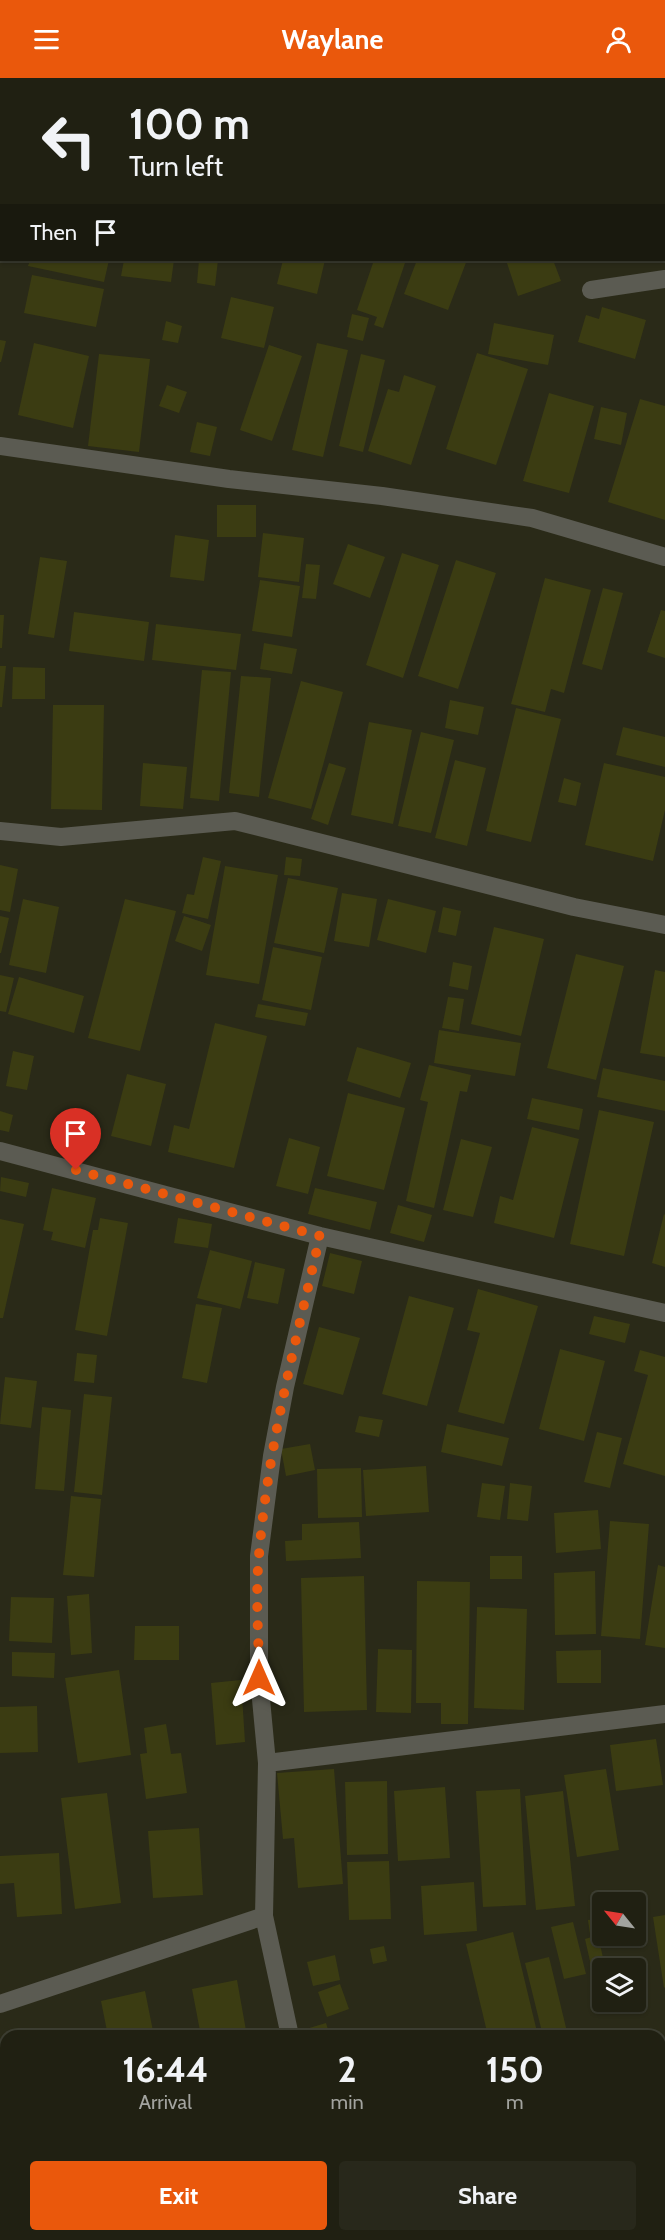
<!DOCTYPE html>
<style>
body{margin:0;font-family:Cabin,sans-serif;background:#28281b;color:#f1f3f6;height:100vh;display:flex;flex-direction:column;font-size:22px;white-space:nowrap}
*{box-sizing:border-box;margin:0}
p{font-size:20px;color:#a2a39f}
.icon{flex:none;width:33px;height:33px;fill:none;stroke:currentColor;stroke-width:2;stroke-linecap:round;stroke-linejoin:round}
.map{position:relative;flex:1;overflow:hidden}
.side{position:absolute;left:0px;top:1952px;width:666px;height:212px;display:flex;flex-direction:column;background:#202012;border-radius:18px 18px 0 0;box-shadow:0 2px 4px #0004,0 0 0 2px #3d3e32}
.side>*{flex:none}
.top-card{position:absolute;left:0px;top:0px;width:666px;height:183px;box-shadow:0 2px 4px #0004,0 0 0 2px #3d3e32;background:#202012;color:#f1f3f6;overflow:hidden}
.needle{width:39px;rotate:300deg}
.tools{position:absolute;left:592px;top:1814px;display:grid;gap:12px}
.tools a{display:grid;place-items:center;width:54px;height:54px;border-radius:6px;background:#202012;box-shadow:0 2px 4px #0004,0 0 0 2px #3d3e32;font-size:30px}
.pin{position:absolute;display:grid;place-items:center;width:51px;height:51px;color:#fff;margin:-62px -26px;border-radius:50% 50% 50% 0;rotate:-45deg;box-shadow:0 0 6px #0007}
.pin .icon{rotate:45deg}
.me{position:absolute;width:66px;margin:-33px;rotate:0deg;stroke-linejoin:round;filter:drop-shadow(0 0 4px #0008)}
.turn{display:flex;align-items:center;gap:21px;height:126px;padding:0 30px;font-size:27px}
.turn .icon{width:78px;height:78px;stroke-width:2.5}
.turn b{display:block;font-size:42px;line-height:51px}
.then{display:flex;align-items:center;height:57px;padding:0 30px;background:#0003;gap:12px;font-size:22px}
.eta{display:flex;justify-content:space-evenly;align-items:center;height:102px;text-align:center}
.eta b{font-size:36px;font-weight:700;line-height:42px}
.cta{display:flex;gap:12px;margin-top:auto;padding:12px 30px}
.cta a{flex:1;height:69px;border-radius:6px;background:#ea580c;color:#fff;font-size:24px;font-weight:700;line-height:69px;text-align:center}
.cta a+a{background:#28281b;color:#f1f3f6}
header{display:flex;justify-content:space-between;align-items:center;height:78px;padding:0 30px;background:#ea580c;color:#fff;font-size:27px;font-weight:700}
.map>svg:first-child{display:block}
.building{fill:#3b3c12}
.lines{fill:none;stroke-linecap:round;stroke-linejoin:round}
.street{stroke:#5b5b52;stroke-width:18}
.route{stroke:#ea580c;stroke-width:10;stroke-dasharray:0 18}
</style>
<header><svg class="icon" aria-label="menu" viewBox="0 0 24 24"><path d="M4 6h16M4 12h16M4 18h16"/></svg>Waylane<svg class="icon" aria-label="person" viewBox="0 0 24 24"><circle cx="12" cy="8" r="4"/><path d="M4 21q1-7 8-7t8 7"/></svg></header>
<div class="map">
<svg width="665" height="2162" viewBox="0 0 665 2162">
<rect width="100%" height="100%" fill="#2a2a18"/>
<!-- building -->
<path class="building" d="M30 182H109L104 204 28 188Z
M124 182H174L171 204 121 198Z
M199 182H218L215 208 197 205Z
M283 182H325L317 216 277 206Z
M374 182H406L383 250 374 247 377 239 357 232Z
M417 182H467L448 232 404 216Z
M506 182H553L561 203 518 218Z
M32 197 104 211 96 249 24 235Z
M231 219 274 229 264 270 221 260Z
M602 229 646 242 635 281 578 264 586 237 599 241Z
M352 236 369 240 363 263 347 259Z
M166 243 182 248 178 265 162 262Z
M494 245 554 257 548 287 488 276Z
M0 262 6 263 1 284H0Z
M34 265 89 278 73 350 18 337Z
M317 265 348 272 323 379 292 372Z
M269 267 302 278 272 363 240 352Z
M477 275 528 291 496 387 446 371Z
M99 276 150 281 139 374 88 368Z
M361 276 385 282 363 374 339 368Z
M404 297 436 308 411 387 368 373 388 311 399 314Z
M167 307 187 314 179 335 159 328Z
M549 315 594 328 569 415 523 403Z
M640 321 665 328V442L608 424Z
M601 329 627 335 621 367 594 361Z
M197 344 217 349 210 378 190 374Z
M217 427H256V459H217Z
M263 455 304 460 299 504 258 499Z
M175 457 209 462 204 503 170 499Z
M348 466 385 479 370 520 333 506Z
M402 475 439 487 403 600 366 587Z
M40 479 67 483 54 560 28 556Z
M456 482 496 495 458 611 418 598Z
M306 486 320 487 316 521 302 520Z
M545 500 591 512 564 615 551 611 545 634 511 626Z
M260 502 300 508 292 559 252 553Z
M603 510 623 515 602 592 582 586Z
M661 532 665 533V580L647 574Z
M74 534 149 544 144 583 69 573Z
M0 537H4L2 570H0Z
M156 546 241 556 236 592 152 582Z
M264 565 297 571 292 596 260 591Z
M0 588H6L2 629H0Z
M13 589 45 590V621H12Z
M202 592 231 594 219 723 190 720Z
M241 598 271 600 259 719 229 715Z
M301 603 343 614 311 731 268 720Z
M450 622 484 629 478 657 445 650Z
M53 627H104L102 732 51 731Z
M516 630 561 641 531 764 486 753Z
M369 644 412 652 393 746 351 737Z
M623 649 665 659V689L616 677Z
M421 654 454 662 431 755 398 748Z
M455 682 486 690 467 768 435 760Z
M143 685 187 689 183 731 140 728Z
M329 685 346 690 328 747 311 741Z
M604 685 665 699V732L653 783 585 767Z
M564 700 581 705 576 728 558 724Z
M203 779 221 783 208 841 182 835 187 816 194 817Z
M286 779 302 781 300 798 284 797Z
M0 787 18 791 10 834 0 832Z
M225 788 278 797 259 906 206 897Z
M288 800 338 810 324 875 274 865Z
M342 815 377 821 369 869 334 863Z
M23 821 59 829 46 895 9 887Z
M125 821 176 833 140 973 88 960Z
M388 821 436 833 426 875 377 862Z
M443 829 461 833 456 858 438 854Z
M0 838 9 840 1 875H0Z
M184 838 211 847 202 873 175 863Z
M494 849 544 861 521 958 471 946Z
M273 869 322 879 311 932 262 922Z
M576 876 624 888 596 1002 547 990Z
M453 884 472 888 468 912 449 908Z
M655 892 665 894V979L640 975Z
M0 897 14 900 6 934 0 933Z
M19 899 84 918 74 955 8 936Z
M448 919 464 921 459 953 442 950Z
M258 926 308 935 305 948 255 939Z
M215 945 267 958 234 1090 168 1074 174 1047 189 1051Z
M439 952 521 965 515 998 434 985Z
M357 969 411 985 400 1020 347 1003Z
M13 973 34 978 27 1012 6 1008Z
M429 987 471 997 467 1014 460 1013 434 1130 406 1123 428 1024 420 1022Z
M603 990 665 1003V1033L597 1019Z
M127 996 166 1006 151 1068 111 1058Z
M348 1015 405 1030 384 1112 327 1098Z
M532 1020 583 1031 579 1052 527 1041Z
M599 1032 654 1044 624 1178 570 1166Z
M0 1033 13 1037 9 1054 0 1052Z
M532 1049 579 1061 554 1160 494 1145 500 1118 513 1122Z
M289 1060 320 1069 308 1116 276 1108Z
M461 1061 492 1069 473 1139 443 1132Z
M1 1099 29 1105 26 1119 0 1113Z
M52 1110 96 1120 85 1170 51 1162 53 1154 43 1152Z
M315 1110 377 1124 370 1152 308 1136Z
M398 1127 432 1137 424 1164 390 1155Z
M664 1136 665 1137V1189L652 1185Z
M100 1140 128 1145 107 1258 75 1252 93 1152H98Z
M178 1140 212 1146 208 1170 174 1165Z
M0 1141 24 1146 3 1240H0Z
M210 1172 252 1183 240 1231 197 1220Z
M330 1175 362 1183 354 1216 322 1208Z
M255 1184 285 1191 278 1226 247 1220Z
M478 1211 538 1228 504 1346 458 1334 480 1255 467 1252Z
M409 1218 454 1230 427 1328 382 1316Z
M196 1226 222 1230 207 1305 182 1300Z
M594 1238 630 1246 625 1265 589 1256Z
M319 1249 360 1260 343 1317 303 1306Z
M560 1271 605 1283 584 1363 539 1351Z
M640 1272 665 1279V1398L623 1386 648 1297 634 1293Z
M77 1275 97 1277 94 1305 74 1303Z
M5 1299 37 1303 31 1350 0 1346Z
M84 1316 112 1319 102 1417 74 1414Z
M42 1329 71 1332 64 1413 35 1411Z
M359 1338 383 1342 379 1359 355 1354Z
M447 1346 509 1360 502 1388 441 1374Z
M597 1354 622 1360 610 1410 584 1404Z
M310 1366 315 1392 286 1398 281 1371Z
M426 1388 429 1434 366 1438 363 1392Z
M361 1390 362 1439 318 1440 317 1391Z
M482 1405 505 1408 500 1442 477 1439Z
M510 1405 532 1408 528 1443 507 1441Z
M71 1418 101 1421 94 1499 63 1497Z
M598 1432 601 1471 556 1475 554 1435Z
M610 1443 649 1446 640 1561 601 1558Z
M359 1444 361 1480 286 1483 285 1463 302 1462V1446Z
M490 1478H522V1501H490Z
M658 1487 665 1489V1570L645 1567Z
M595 1493 596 1556 555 1557 554 1495Z
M364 1498 367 1632 304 1634 301 1500Z
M417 1503 470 1504 468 1646H441V1625H416Z
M89 1516 92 1575 71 1577 67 1518Z
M11 1519 54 1520 52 1565 9 1563Z
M477 1529 527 1531 524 1632 474 1630Z
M135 1548H179V1582H134Z
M378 1571 412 1572 411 1635 376 1634Z
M601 1572V1605H557L556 1573Z
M12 1574 55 1575 54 1600 12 1598Z
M119 1592 131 1677 78 1685 65 1600Z
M241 1602 245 1664 216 1667 211 1605Z
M37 1628 38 1674 0 1675V1629Z
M166 1646 171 1676 181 1675 187 1715 146 1721 140 1676 147 1675 144 1650Z
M656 1661 663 1707 616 1713 610 1667Z
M334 1691 343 1806 298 1810 294 1760 283 1761 277 1695Z
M606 1691 619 1772 577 1779 564 1697Z
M387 1703 388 1776 347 1777 345 1704Z
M445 1709 450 1780 398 1783 394 1713Z
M520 1711 526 1827 483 1829 476 1713Z
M563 1713 575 1828 536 1832 525 1718Z
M107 1715 121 1825 75 1831 61 1720Z
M199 1750 203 1817 153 1820 148 1753Z
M59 1775 62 1836 17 1839 14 1805 0 1806V1778Z
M389 1783 391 1841 349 1842 347 1784Z
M474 1804 477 1853 424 1857 421 1808Z
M665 1837V1909L664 1910 653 1839Z
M603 1840V1857H636L637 1844 641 1858 602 1865 600 1854 590 1856 588 1842Z
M573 1844 586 1896 564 1901 551 1849Z
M513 1854 538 1958H488L466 1866Z
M598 1857 605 1889 592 1892 585 1861Z
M384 1868 387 1883 373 1886 370 1871Z
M335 1877 340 1902 313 1908 307 1884Z
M549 1879 568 1958H543L525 1885Z
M237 1902 247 1958H201L192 1911Z
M340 1906 349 1931 327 1939 318 1914Z
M145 1913 154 1958H108L101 1923Z
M326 1945 330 1958H308L306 1951Z
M454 1951 456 1958H432L431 1957Z
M6 1982V2092L1 2093 0 1983Z
M665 2129V2162H662L660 2131Z
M76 2157H130L132 2162H78Z
M175 2157H214L216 2162H176Z
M600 2157H645L647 2162H602Z"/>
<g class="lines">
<!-- street -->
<path class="street" d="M591 212 665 201
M0 368 229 401 382 418 532 440 665 479
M0 753 61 759 235 743 574 829 665 847
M0 1073 320 1158 665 1235
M267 1685 665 1636
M0 1926 264 1838
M290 1958 264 1838 267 1685 259 1600V1478L272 1378 285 1309 320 1158
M660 2034 665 2033
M361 2157 363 2162
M414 2162 423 2157"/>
</g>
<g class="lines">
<!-- route -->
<path class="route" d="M76 1092 320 1158C296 1263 268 1368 259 1477 255 1517 259 1560 259 1600"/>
</g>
</svg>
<div class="tools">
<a><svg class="needle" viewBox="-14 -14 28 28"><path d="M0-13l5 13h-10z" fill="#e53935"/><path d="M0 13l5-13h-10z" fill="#a2a39f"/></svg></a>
<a><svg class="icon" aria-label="layers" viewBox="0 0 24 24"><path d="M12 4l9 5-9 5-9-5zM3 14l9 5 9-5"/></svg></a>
</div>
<div class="pin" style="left:76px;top:1092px;background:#d93025"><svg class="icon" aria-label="arrive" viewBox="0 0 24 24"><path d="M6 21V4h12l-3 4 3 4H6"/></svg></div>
<svg class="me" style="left:259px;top:1600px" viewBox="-20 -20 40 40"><path d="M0-17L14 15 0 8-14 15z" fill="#ea580c" stroke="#fff" stroke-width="4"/></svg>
<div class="top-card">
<div class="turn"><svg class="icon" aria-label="left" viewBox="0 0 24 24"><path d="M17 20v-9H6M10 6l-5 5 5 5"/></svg><div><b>100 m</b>Turn left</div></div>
<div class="then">Then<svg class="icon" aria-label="arrive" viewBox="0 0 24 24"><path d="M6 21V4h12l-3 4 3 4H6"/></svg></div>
</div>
<section class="side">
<div class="eta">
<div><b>16:44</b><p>Arrival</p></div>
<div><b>2</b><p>min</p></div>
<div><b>150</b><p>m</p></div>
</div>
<div class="cta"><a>Exit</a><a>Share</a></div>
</section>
</div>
